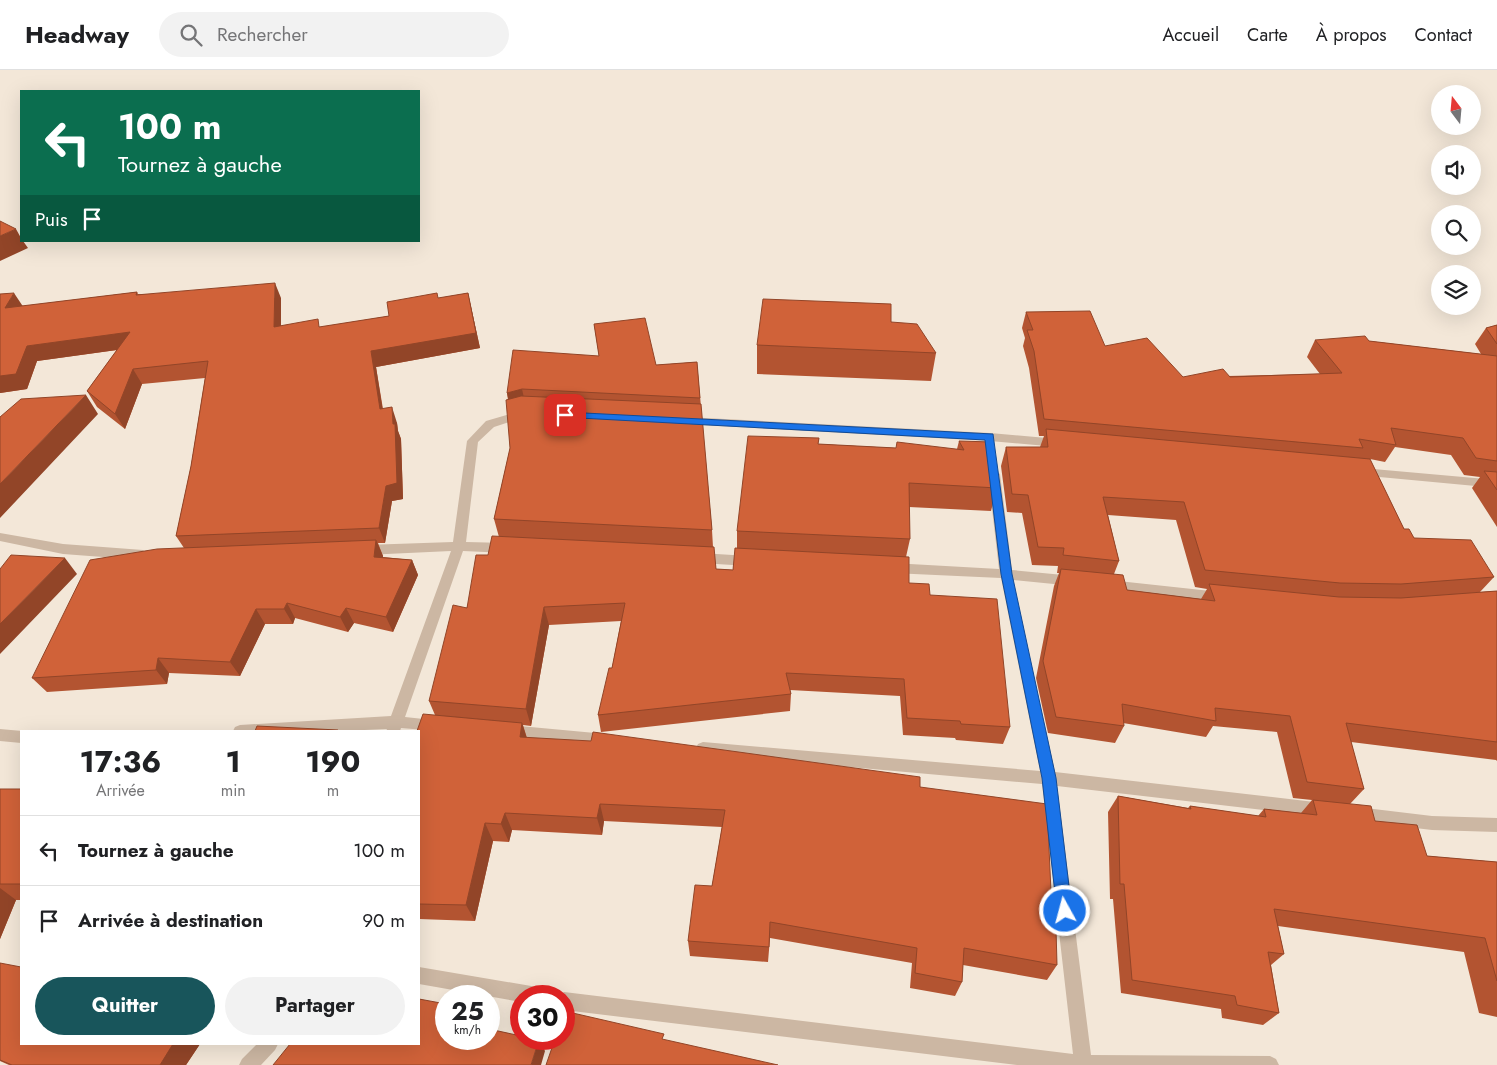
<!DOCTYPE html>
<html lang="fr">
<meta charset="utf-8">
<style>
body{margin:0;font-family:Jost,sans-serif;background:#f2f2f2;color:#202124;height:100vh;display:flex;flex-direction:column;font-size:19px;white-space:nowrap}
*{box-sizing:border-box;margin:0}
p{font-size:16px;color:#757577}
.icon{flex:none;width:28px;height:28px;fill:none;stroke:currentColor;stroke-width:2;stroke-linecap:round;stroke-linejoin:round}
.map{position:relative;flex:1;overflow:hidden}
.drawer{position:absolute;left:20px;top:660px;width:400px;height:315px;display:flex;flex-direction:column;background:#fff;border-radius:0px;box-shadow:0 5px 20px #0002}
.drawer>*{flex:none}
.guide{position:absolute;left:20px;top:20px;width:400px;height:152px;border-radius:0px;box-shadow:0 5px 20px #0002;background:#0b6e4f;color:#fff;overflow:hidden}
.needle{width:32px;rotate:344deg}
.controls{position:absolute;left:1431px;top:15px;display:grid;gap:10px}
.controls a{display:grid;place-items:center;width:50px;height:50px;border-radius:50%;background:#fff;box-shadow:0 5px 20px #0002;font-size:25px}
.speed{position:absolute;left:435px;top:915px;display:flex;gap:10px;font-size:25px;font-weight:700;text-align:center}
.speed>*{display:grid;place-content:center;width:65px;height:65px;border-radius:50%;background:#fff;box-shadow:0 5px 20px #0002;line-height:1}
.speed small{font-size:12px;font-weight:400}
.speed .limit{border:8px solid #d22;background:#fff;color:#111}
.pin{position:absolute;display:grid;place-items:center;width:42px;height:42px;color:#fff;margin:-21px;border-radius:10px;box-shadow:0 2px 8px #0006}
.me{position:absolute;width:55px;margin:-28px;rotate:353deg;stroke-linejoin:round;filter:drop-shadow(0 0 4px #0008)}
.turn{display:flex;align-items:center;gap:18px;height:105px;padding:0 15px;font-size:22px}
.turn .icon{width:65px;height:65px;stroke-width:2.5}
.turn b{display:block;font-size:35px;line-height:42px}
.then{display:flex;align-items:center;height:48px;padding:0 15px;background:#0003;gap:10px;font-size:19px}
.eta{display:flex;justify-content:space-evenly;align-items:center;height:85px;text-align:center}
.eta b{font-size:30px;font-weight:700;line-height:35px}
.primary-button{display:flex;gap:10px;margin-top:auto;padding:10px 15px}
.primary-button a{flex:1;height:58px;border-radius:30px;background:#18555b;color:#fff;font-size:20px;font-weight:700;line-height:58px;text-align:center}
.primary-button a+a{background:#f2f2f2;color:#202124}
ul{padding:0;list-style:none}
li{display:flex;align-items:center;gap:15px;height:70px;padding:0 15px;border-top:1px solid #e0e0e0}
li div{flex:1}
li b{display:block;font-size:19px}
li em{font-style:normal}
header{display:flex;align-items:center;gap:30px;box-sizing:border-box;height:70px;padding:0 25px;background:#fff;border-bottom:1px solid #e0e0e0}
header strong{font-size:24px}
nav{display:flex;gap:28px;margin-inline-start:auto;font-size:18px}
.search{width:350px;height:45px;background:#f2f2f2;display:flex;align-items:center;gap:12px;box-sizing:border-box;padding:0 18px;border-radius:28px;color:#757577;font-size:19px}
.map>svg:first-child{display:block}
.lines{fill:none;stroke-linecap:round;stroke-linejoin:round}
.minor{fill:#ccb7a3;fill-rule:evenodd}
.wall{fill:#b35431;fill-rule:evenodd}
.shaded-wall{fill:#924528}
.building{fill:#d06239;stroke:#924528}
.route{fill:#1a73e8;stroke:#114b97}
</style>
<header>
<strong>Headway</strong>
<div class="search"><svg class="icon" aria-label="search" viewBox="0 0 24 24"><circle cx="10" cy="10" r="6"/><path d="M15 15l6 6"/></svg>Rechercher</div>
<nav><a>Accueil</a><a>Carte</a><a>À propos</a><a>Contact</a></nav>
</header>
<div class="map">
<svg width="1497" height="995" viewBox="0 0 1497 995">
<rect width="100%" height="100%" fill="#f3e7d8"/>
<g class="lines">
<!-- minor -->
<path class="minor" d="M524 340 528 342 529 344 528 346 494 357 478 372 466 472 507 473 513 478 507 483 463 481 405 647 442 651 444 655 442 659 437 661 401 658 400 661H386L387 659 342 661H233L235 657 240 655 391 646 451 481 365 485 359 480 365 475 453 472 467 371 486 351Z
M686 347 990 363 1058 369 1064 373 1058 377 990 371 682 354 681 351 682 348Z
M1362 398 1497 410V418L1358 405 1356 402 1358 399Z
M994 400 1000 404 1012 500 1074 506 1078 508 1080 511 1078 514 1074 516 1013 510 1055 702 1323 733 1328 735 1331 740 1328 745 1323 747 1057 716 1091 985 1270 986 1276 989 1279 995H1017L564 940V926H557L564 922 1073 984 1042 714 703 684 698 682 696 678 698 674 703 672 1040 701 1001 508 892 503 886 498 892 493 999 499 988 404Z
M0 463 63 474 143 480 149 485 143 490 63 484 0 471Z
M700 483 749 486 755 491 749 496 700 493 694 488Z
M1109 510 1220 522 1225 523 1226 527 1225 531 1220 532 1109 520 1105 518 1103 515 1105 512Z
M509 655 606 664 611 666 613 670 611 674 606 676 509 667 504 665 502 661 504 657Z
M0 659 22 661 21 673 0 671Z
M1357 737 1432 746 1497 748V762L1432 760 1357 751 1352 749 1349 744 1352 739Z
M419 897 537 917 543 920 546 926H521V932L419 914Z
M257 974H278L275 980 261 995H239L242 989Z"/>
</g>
<!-- wall -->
<path class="wall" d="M137 222 138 224 281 228V256L321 257 389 246 439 228 468 223 480 278 376 297 383 339 397 353 398 361 401 369 403 429 392 431 385 473H378L383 486V487L412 490 418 505 393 562 354 553 348 562 295 548 293 554H265L240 606 169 603 167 614 47 622 32 608 184 478 176 466 191 396 205 308 142 314 125 359 97 337 87 321 117 280 37 291 27 319 0 323V224L23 236Z
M1026 242 1105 276 1183 307 1320 304 1307 287 1315 270 1369 271 1481 284 1475 274 1486 258 1497 255V457L1472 418 1480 407 1464 405 1451 385 1395 377 1385 392 1370 389 1404 459 1414 468 1494 507 1480 522 1497 521V691L1496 690 1351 672 1364 719 1350 734 1427 786 1497 792V947L1479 943 1464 882 1278 856 1284 884 1271 895 1279 943 1263 955 1222 948 1221 939 1121 923 1113 829H1110L1108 742 1118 726 1188 738 1190 736 1258 746 1264 739 1301 743 1312 730 1293 728 1277 662 1213 656 1206 667 1123 653 1124 656 1115 673 1048 663 1036 608 1054 516 1059 503H1057L1058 496 1032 495 1022 443 1007 442 1001 396 1006 377H1040L1044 366H1039L1029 298 1023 276 1025 268 1022 258ZM1108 445 1176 450 1195 517 1207 519 1201 529 1127 520 1114 504 1119 491Z
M891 252 936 283 931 311 757 304V275Z
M594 254 656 295 697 292 712 460 713 477 716 499 733 500 737 479V461L819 368 818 374 896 378 957 379 959 371 997 418 991 441 909 437 910 469 906 487 909 513 930 525 1010 657 1003 674 956 670 955 668 903 665 900 626 790 620 791 624 790 641 601 662 598 645 612 598 621 551 549 555 531 656 523 655 527 668 920 717 1051 822 1057 895 1047 910 963 895 962 912 955 926 910 918 912 893 770 868 768 892 690 886 688 871 712 816 722 757 604 751 602 765 512 760 509 772 493 771 475 851 419 849V661L435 645 429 631 488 485 499 467 494 449 510 378 508 330 507 323 599 286Z
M0 719H21V830H16L0 869Z
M0 893 21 974H200L186 995H9L0 991Z"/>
<!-- shaded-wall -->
<path class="shaded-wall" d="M16 159 21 168V171H23L28 178 0 191V166Z
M275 213 281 228V272L274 257Z
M14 223 24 238H5Z
M468 223 480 278 376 297 385 355 380 339 371 281Z
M130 262 138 277 37 291 27 319 0 323V306L27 276Z
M133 299 142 314 125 359 115 344Z
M522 319 526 337 511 342 507 323Z
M86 325 98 344 0 448V414Z
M392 337 397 353 398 361 401 369 403 429 392 431 385 473 379 458 393 354Z
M376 470 383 486 380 502 374 487Z
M65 488 77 504 0 584V554Z
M412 490 418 505 393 562 386 547Z
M287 533 295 548 293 554 284 539Z
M544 537 549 555 531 656 526 639Z
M346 538 354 553 348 562 340 547Z
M256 539 265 554 240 606 230 592Z
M158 588 169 603 167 614 156 600Z
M522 653 528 672 520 667Z
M600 734 604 751 602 765 597 748Z
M505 743 512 760 509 772 501 754Z
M485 753 493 771 475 851 466 835Z
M0 818 16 830 0 869Z
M539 970 545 981 541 995H531Z
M173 974H200L186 995H160Z"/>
<!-- building -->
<path class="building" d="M0 151 16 159 0 166Z
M275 213 274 257 318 249 319 257 389 246 387 232 437 223 438 228 468 223 476 263 371 281 380 339 392 337 393 354H395L397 413 386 416 379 458 176 466 191 396 208 291 133 299 115 344 87 321 130 262 27 276 16 304 0 306V224L14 223 5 238 137 222 136 225Z
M763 229 891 234V252L917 254 936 283 757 275Z
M1090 241 1105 276 1147 268 1183 307 1223 299 1230 307 1342 303 1315 270 1365 266 1369 271 1497 286V391L1476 388 1463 368 1391 358 1396 375 1359 369 1363 378 1044 349 1034 281 1027 260H1033L1026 242Z
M645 248 656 295 697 292 700 328 522 319 507 323 513 280 599 286 594 254Z
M1497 255V274L1486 258Z
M86 325 0 414V347L21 329Z
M521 326 701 334 712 460 494 449 510 378 506 330Z
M1046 359 1370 389 1404 459H1409L1414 468 1471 470 1494 507 1401 514 1340 513 1205 500 1184 432 1103 427 1119 491 1063 485 1064 478 1038 477 1028 425 1012 424 1006 377H1048Z
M748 366 819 368 818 374 896 378 897 372 964 380 959 371 992 372 997 418 909 413 910 469 737 461Z
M1484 401 1497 402V420Z
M492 466 714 477 716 499 733 500 735 478 909 487V513L929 514 930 525 997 529 1010 657 961 654 960 651 907 648 904 609 786 603 791 624 598 645 609 598H612L625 533 544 537 526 639 429 631 453 535 467 538 476 485H488Z
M376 470 374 487 412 490 386 547 346 538 340 547 287 533 284 539H256L230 592 158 588 156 600 32 608 90 490 157 479Z
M11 485 65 488 0 554V499Z
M1061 499 1123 505 1127 520 1215 531 1209 514 1339 527 1401 528 1497 521V672L1346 653 1364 719 1307 712 1290 646 1215 638 1216 651 1122 634 1124 656 1056 647 1043 591Z
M423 644 522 653 520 667 591 671 593 662 920 707V717L1047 734 1051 822 1055 823 1057 895 964 878 962 912 915 903 917 878 770 852 769 877 688 871 695 815 712 816 725 740 600 734 597 748 505 743 501 754 485 753 466 835 419 834V661H417Z
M257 656 338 660 337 661H255Z
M0 719H21V814H0Z
M1118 726 1191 739 1190 736 1266 747 1264 739 1317 745 1313 730 1371 736 1375 751 1417 755 1427 786 1497 792V911L1485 868 1274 839 1284 884 1268 882 1279 943 1237 935 1235 926 1132 910 1124 814H1120Z
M0 893 21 897V974H173L160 995H12L0 990Z
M419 929 446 934V969H489V959L521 966V969H534L539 970 531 995H273L290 974H419Z
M564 941 664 964 662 969 778 995H546L555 969H564Z"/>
<!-- route -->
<path class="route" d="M565 342 993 364 1012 504 1056 708 1072 841 1070 847 1065 849 1060 847 1057 841 1042 708 1001 504 985 370 561 347 560 345Z"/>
</svg>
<div class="controls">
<a><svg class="needle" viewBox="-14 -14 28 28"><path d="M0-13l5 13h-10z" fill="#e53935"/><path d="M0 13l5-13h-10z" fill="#757577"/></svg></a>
<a><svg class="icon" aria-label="sound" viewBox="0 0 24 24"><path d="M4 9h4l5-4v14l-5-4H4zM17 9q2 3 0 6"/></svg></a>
<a><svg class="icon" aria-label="search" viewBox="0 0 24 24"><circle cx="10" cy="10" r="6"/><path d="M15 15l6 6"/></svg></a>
<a><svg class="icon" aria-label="layers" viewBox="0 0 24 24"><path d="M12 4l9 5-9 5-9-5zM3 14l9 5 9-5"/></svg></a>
</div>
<div class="speed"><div>25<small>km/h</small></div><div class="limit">30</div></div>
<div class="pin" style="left:565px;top:345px;background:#d93025"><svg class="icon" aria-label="arrive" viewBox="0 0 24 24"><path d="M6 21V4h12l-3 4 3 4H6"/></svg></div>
<svg class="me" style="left:1065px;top:841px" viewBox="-20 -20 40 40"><circle r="17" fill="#1a73e8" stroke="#fff" stroke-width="3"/><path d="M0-11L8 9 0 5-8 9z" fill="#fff"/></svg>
<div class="guide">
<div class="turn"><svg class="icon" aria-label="left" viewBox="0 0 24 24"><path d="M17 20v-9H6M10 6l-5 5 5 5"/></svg><div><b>100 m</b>Tournez à gauche</div></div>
<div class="then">Puis<svg class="icon" aria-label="arrive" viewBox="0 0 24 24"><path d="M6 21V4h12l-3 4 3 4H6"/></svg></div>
</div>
<section class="drawer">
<div class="eta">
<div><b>17:36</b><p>Arrivée</p></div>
<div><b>1</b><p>min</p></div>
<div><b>190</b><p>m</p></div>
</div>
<ul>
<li><svg class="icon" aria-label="left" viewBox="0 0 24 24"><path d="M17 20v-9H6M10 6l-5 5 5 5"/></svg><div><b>Tournez à gauche</b></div><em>100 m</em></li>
<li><svg class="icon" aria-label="arrive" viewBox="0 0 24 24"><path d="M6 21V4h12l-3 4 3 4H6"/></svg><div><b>Arrivée à destination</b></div><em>90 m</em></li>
</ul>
<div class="primary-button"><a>Quitter</a><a>Partager</a></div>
</section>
</div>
